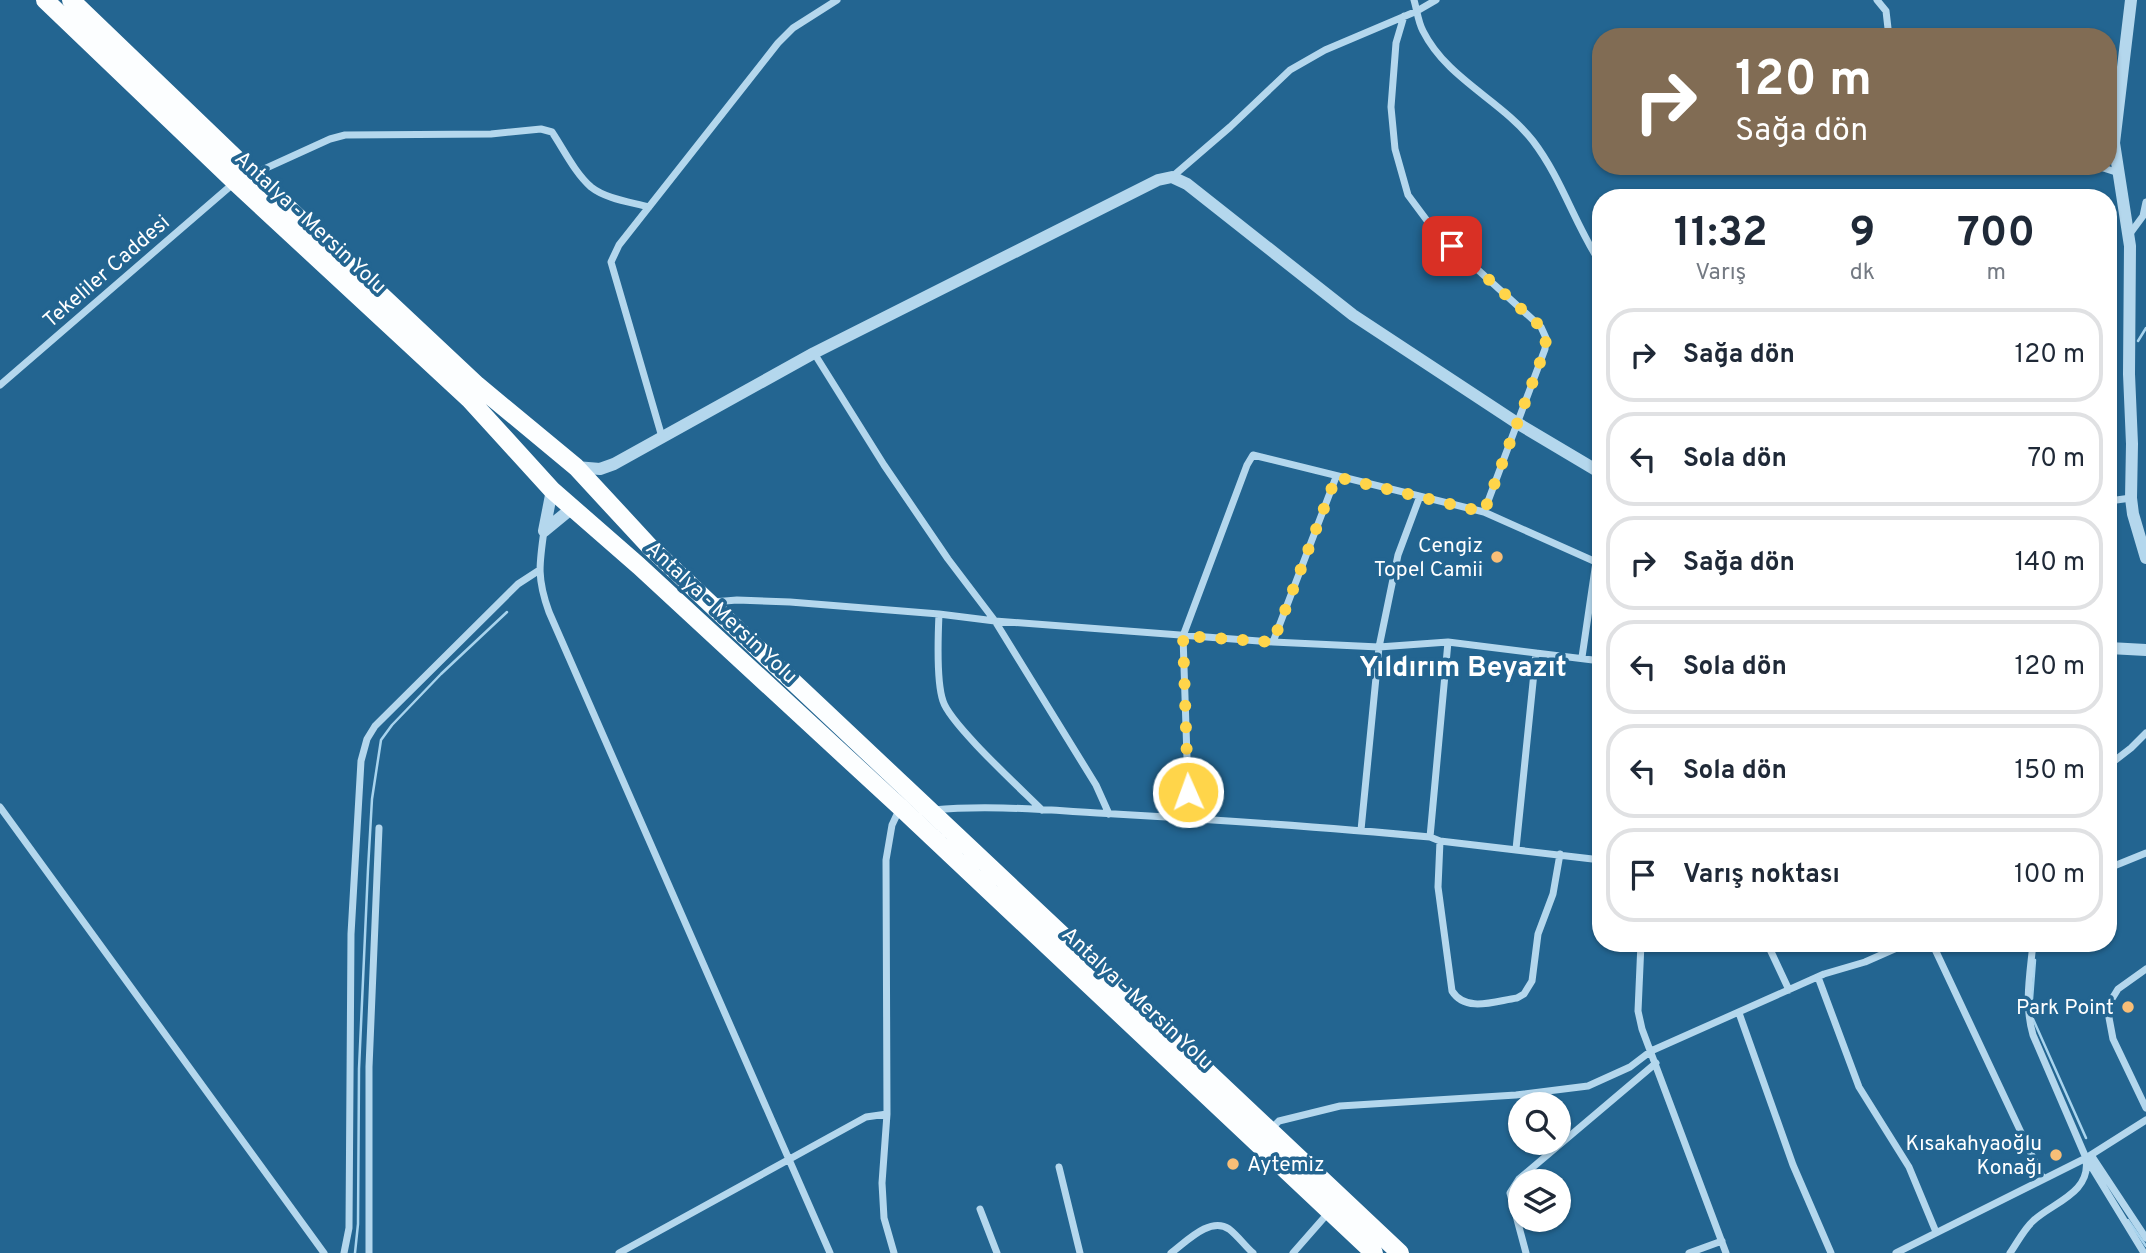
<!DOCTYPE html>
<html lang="tr">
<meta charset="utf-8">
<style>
body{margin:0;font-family:Overpass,sans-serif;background:#f6f6f7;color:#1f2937;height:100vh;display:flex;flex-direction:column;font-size:26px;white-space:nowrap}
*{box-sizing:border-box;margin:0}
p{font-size:23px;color:#747a83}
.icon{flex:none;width:38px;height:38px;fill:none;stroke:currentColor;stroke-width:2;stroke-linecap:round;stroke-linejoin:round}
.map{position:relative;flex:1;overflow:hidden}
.sheet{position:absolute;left:1592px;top:189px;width:525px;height:763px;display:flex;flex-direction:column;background:#fff;border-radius:28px;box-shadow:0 2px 5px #0004}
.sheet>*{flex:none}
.hud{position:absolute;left:1592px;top:28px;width:525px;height:147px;border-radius:28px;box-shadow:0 2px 5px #0004;background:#816c54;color:#fff;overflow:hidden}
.buttons{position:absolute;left:1508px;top:1092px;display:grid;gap:14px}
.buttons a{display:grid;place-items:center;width:63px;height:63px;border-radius:50%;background:#fff;box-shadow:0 2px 5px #0004;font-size:35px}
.pin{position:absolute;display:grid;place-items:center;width:60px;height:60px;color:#fff;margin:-30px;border-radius:14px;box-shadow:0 4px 10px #0006}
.me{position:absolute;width:77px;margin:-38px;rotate:358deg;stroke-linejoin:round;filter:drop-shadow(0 0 5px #0008)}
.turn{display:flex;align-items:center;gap:24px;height:147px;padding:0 28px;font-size:32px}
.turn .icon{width:91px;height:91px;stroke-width:2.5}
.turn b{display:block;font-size:49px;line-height:60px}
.eta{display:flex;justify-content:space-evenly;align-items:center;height:119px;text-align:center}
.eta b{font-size:42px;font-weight:700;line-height:49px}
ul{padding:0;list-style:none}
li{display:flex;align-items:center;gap:21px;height:94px;margin:0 14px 10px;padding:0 14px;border:4px solid #e0e1e3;border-radius:28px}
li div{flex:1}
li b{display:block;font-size:26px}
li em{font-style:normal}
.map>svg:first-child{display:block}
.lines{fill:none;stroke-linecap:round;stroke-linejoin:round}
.stream{stroke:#a8d4ee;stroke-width:2.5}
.minor{stroke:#b4d7ed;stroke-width:7}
.tertiary{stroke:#b4d7ed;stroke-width:12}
.trunk{stroke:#fcfeff;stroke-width:18}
.route{stroke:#ffd54a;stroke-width:12;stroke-dasharray:0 21.6}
.poi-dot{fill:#f8be77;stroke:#236591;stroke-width:2.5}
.labels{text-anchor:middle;stroke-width:7;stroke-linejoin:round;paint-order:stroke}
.street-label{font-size:21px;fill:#fff;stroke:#236591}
.poi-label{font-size:21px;fill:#fff;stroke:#236591;text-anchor:end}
.district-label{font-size:28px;font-weight:bold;fill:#fff;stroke:#236591}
</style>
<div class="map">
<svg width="2146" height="1253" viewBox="0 0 2146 1253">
<rect width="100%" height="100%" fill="#236591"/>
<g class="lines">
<!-- stream -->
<path class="stream" d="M2138 341 2146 328
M2032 999 2035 960
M2033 1019 2086 1138
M2128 1220 2146 1246
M355 1253 358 1224 359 1069 368 869 372 799 381 740 392 725 441 674 507 612"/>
<!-- minor -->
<path class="minor" d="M1414 0C1417 10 1418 22 1423 31 1447 79 1501 100 1533 141 1562 179 1575 225 1601 264
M1877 0 1886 11 1889 37
M1404 16 1396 43 1391 107 1395 149 1408 195 1434 230 1541 327 1546 338 1545 349 1484 512
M2097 166 2119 173
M253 174 330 139 345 135 491 134 541 129 552 132C564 150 575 173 591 187 606 199 631 202 649 207
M1172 177 1230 127 1290 70 1325 50 1417 11 1436 0
M2129 235 2143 216 2146 202
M814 353 884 465 948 559 995 621 1096 785 1109 814
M0 385 234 183
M662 437 611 262 619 245 778 43 793 28 837 0
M2109 501 2131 498
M544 531C539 565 537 579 549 612L830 1253
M713 602 737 600 790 602 939 614 995 621 1273 642 1379 647 1448 642 1601 661
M939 614C938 636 936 681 943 701 950 724 1021 789 1042 810
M1273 642 1336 477
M2109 765 2131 748 2146 733
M0 807 324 1253
M933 810C993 804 1055 811 1115 814 1220 820 1325 827 1430 837L1440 841 1601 860
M1189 818 1183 636 1247 465 1253 455 1484 512 1596 562 1582 657
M1361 830 1379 647 1398 555 1420 496
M1430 837 1448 642
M1440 841 1438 887 1452 991C1466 1013 1495 1001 1517 998L1524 994 1532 981 1538 934 1553 894 1560 854
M1516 849 1536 653
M2109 868 2146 853
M1641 943 1638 1011 1642 1029 1726 1253
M1767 943 1789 990
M1932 943 2043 1179
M2033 943C2030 975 2024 1004 2033 1035L2086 1158 2144 1253
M2146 969 2118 989 2107 1007 2113 1039 2146 1108
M1818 977 1859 1087 1909 1167 1936 1232
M1739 1013 1793 1165 1831 1253
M1271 1129 1279 1121 1340 1106 1516 1095 1588 1086 1630 1067 1651 1051 1824 974 1865 962 1908 943
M2091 1155 2146 1238
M1059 1167 1080 1253
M980 1209 997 1253
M344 1253 349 1228 351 934 361 761 367 739 375 726 518 584 538 571
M369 1253V1067L379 828
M619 1253 866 1117 887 1114
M894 1253 884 1218 882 1183 887 1114 886 860 892 825 900 808
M1171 1253C1186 1242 1210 1216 1229 1229 1238 1236 1245 1246 1253 1253
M1293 1253 1329 1212
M1526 1253 1510 1193 1519 1179 1656 1063
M1689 1253 1722 1241
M1896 1253 2086 1158 2146 1120
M2010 1253C2017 1243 2024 1229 2033 1221 2052 1203 2091 1193 2086 1160"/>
<!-- tertiary -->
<path class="tertiary" d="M2131 0 2114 143 2130 246 2129 374 2132 444 2131 498 2133 514 2146 558
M576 467 600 469 614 464 814 353 1158 180 1172 177 1187 184 1353 315 1517 423 1601 473
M544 531 552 490
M544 531 572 508
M2109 648 2146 650"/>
<!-- trunk -->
<path class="trunk" d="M45 0 235 182 470 400 552 490 639 566 900 807 1374 1253
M71 0 252 174 477 385 576 467 650 547 1400 1253"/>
</g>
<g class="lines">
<!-- route -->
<path class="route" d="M1188 792 1183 636 1273 642 1336 477 1484 512 1545 349 1546 338 1541 327 1452 246"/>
</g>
<!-- markers -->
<g class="poi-dot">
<circle cx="1497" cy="557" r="7"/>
<circle cx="2128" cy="1007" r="7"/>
<circle cx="2056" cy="1155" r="7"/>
<circle cx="1233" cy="1164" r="7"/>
</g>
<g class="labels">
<!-- street labels -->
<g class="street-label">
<text transform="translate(311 222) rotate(43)" y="7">Antalya - Mersin Yolu</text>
<text transform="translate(106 271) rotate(-41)" y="7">Tekeliler Caddesi</text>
<text transform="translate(722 612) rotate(43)" y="7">Antalya - Mersin Yolu</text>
<text transform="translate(1138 998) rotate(43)" y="7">Antalya - Mersin Yolu</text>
</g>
<!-- poi labels -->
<g class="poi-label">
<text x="1483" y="552">Cengiz<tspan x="1483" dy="24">Topel Camii</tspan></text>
<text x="2114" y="1014">Park Point</text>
<text x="2042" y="1150">Kısakahyaoğlu<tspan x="2042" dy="24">Konağı</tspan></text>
<text x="1247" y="1171" text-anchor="start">Aytemiz</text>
</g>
<!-- district labels -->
<g class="district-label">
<text x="1463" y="676">Yıldırım Beyazıt</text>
</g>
</g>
</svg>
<div class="buttons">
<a><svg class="icon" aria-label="search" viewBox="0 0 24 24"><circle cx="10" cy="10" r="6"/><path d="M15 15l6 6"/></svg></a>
<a><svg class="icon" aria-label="layers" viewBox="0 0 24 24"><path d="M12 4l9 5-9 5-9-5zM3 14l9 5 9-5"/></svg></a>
</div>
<div class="pin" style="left:1452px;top:246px;background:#d93025"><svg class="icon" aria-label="arrive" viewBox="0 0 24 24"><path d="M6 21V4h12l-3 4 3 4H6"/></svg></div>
<svg class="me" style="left:1188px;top:792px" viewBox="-20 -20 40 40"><circle r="17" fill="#ffd54a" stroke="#fff" stroke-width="3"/><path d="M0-11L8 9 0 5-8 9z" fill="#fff"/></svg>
<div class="hud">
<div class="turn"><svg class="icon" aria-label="right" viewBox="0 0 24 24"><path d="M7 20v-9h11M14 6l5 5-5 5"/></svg><div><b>120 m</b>Sağa dön</div></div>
</div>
<section class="sheet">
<div class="eta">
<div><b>11:32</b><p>Varış</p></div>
<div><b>9</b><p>dk</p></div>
<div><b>700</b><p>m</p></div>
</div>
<ul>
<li><svg class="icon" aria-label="right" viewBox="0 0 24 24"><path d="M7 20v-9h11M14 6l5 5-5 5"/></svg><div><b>Sağa dön</b></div><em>120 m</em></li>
<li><svg class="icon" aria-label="left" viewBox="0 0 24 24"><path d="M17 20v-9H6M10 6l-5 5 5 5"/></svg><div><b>Sola dön</b></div><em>70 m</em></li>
<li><svg class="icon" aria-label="right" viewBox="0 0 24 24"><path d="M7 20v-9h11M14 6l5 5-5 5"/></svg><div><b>Sağa dön</b></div><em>140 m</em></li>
<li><svg class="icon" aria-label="left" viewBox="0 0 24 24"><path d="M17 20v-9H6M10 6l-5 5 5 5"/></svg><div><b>Sola dön</b></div><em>120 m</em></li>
<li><svg class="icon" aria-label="left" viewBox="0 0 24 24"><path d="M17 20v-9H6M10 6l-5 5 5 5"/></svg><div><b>Sola dön</b></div><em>150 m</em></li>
<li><svg class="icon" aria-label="arrive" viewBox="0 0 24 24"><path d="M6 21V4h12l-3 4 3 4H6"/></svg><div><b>Varış noktası</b></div><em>100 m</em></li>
</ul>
</section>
</div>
